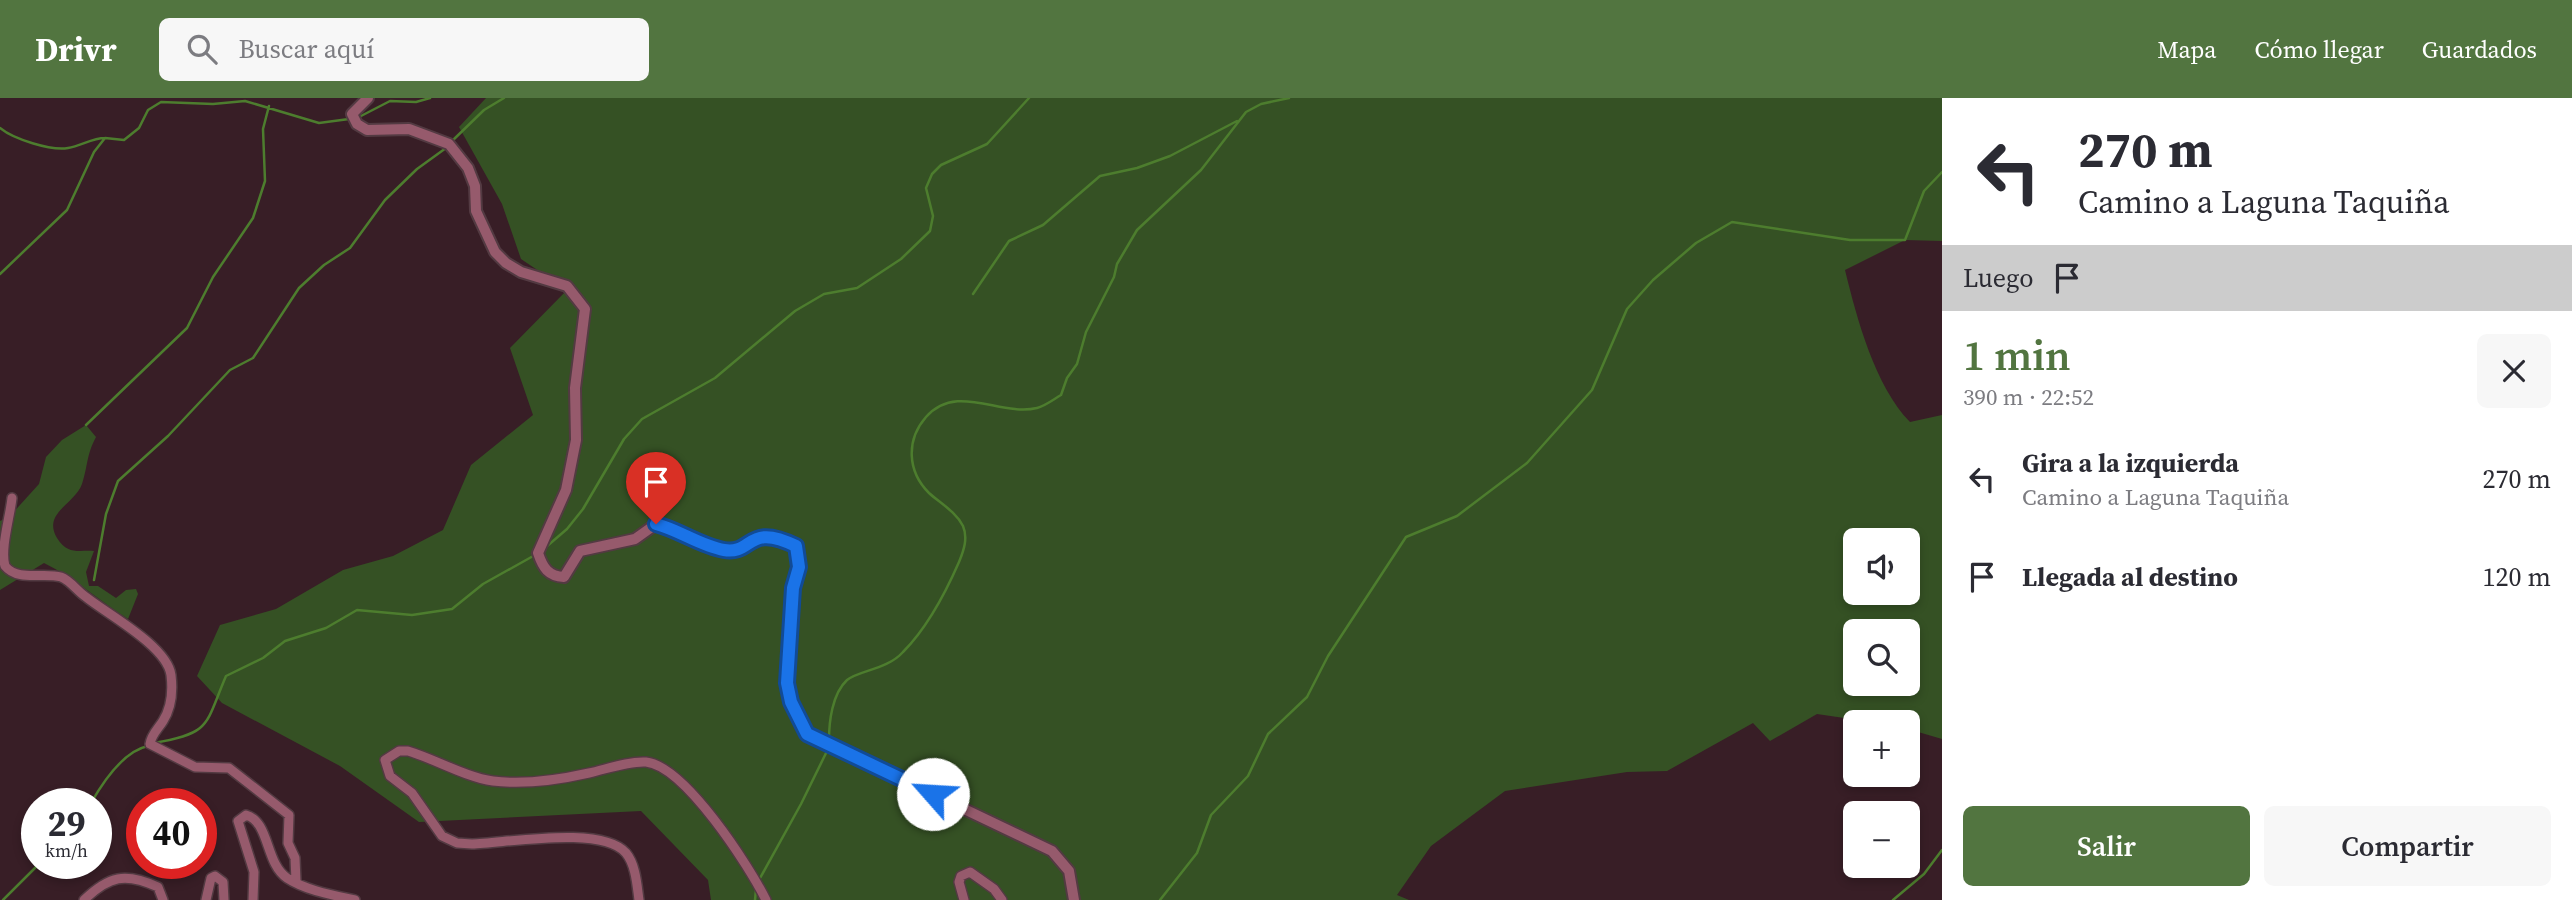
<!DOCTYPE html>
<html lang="es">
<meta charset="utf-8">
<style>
body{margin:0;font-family:"Source Serif 4",serif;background:#f7f7f7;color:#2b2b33;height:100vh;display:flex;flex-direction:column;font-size:26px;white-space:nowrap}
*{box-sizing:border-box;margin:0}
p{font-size:23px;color:#7c7c81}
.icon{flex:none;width:38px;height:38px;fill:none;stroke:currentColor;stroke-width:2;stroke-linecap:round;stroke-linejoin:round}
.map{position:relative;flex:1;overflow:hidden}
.side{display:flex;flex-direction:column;background:#fff;width:630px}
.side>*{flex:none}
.hud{background:#fff;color:#2b2b33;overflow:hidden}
.buttons{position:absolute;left:1843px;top:430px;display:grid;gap:14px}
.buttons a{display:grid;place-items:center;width:77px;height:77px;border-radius:10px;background:#fff;box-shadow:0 4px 10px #0003;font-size:35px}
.speed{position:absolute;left:21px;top:690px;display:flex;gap:14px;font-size:35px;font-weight:700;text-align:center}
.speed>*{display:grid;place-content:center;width:91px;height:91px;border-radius:50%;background:#fff;box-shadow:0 4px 10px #0003;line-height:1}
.speed small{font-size:18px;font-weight:400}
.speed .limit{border:10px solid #d22;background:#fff;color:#111}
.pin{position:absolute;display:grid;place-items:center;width:60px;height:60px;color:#fff;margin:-72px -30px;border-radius:50% 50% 50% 0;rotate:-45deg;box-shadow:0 0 7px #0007}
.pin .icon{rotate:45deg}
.me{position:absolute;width:77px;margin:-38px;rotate:296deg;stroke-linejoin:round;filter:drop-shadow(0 0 5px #0008)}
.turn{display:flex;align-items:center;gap:24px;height:147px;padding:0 21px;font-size:32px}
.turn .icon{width:91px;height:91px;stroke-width:2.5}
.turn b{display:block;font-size:49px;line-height:60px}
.then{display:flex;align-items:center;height:66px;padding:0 21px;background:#0003;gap:14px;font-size:26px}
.round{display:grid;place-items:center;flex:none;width:74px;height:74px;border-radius:10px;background:#f7f7f7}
.headline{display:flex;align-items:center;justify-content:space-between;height:119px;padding:0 21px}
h1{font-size:42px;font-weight:600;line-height:52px;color:#527540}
.primary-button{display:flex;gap:14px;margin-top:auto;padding:14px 21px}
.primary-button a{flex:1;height:80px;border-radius:10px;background:#527540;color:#fff;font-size:28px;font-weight:600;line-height:80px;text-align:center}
.primary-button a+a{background:#f7f7f7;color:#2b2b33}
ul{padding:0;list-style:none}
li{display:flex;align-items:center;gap:21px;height:98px;padding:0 21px}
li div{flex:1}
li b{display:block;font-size:26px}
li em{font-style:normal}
header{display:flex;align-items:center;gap:42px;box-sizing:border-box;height:98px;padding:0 35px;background:#527540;color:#fff}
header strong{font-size:33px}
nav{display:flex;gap:38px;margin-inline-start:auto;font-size:24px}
.search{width:490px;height:63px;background:#f7f7f7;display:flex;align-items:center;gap:18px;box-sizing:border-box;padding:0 24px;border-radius:10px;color:#7c7c81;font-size:26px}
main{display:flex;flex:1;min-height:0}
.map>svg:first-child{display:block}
.green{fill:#355124;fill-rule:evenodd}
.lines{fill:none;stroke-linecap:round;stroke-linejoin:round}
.stream{stroke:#4d7d2e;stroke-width:2.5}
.minor-casing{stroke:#533a42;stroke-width:12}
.tertiary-casing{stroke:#533a42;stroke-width:14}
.minor{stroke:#965a6c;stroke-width:9}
.tertiary{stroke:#965a6c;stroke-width:10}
.route-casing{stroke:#114b97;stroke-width:18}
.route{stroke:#1a73e8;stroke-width:12}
</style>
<header>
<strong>Drivr</strong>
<div class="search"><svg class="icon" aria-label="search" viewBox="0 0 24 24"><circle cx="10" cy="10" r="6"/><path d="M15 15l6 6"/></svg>Buscar aquí</div>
<nav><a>Mapa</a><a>Cómo llegar</a><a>Guardados</a></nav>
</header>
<main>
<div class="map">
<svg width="1942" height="802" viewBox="0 0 1942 802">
<rect width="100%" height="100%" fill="#381e26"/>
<!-- green -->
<path class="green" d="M486 0H1942V143L1905 142 1845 172C1857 221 1875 288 1910 324L1942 317V641L1908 631V625H1878L1817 616 1770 643 1753 625 1667 673 1627 674 1505 693 1431 748 1397 797 1409 802H711L708 782 641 713 419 724 340 668 222 605 197 578 220 527 276 511 343 472 393 458 443 432 471 367 533 317 510 250 567 192 521 161 502 106 459 29ZM1855 443H1908V495H1855ZM1855 534H1908V586H1855Z
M86 327 96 339C86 358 88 368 82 386 75 406 42 415 57 440 68 457 77 452 94 453L86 474 89 488H98L116 500 126 492 136 491 138 496 128 521C99 503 75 480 44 465L0 492V423L10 418 39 386 46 359 62 342Z"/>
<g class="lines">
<!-- stream -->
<path class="stream" d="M359 19 390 3 416 4 430 0
M0 30C13 41 51 53 68 50 81 48 92 40 105 40
M451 44 484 12 504 0
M0 176 67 112 94 54 105 40 124 42 139 30 148 12 161 4 213 6 245 3 319 25 349 21
M973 196 1009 143 1043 127 1100 78 1137 70 1170 58 1237 23
M86 327 187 230 213 179 253 120 265 83 263 31 269 8
M546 449 567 431 583 411 624 341 642 321 715 280 795 213 824 196 857 190 901 161 930 133 933 118 926 90 932 76 941 67 987 46 1029 0
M94 482 106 416 118 383 168 338 230 272 253 260 299 190 324 167 350 150 385 102 417 71 446 50
M829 642C829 624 832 596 847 582 859 572 887 572 903 554 928 529 945 496 959 464 964 452 968 440 963 428 956 414 940 405 929 395 907 373 906 342 926 319 957 284 1000 319 1037 310 1045 308 1054 301 1061 297L1067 280 1077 266 1086 234 1114 179 1117 166 1137 132 1201 72 1246 14 1261 6 1289 0
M154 645C212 635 205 627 226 578L263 560 285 543 326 530 357 512 412 517 452 511 483 486 535 457
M91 705C103 684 124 653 148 648
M759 782 801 706 829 649
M3 802 40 765
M755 802 756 791
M1160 802 1197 755 1211 717 1248 678 1268 636 1307 599 1328 558 1406 439 1457 418 1527 365 1592 292 1627 211 1653 182 1696 145 1732 124 1850 142H1905L1924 93 1942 74
M1893 802 1924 776 1942 752"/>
<defs>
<path id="minor" d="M12 400C10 419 0 451 5 468 18 484 43 474 61 479 70 482 78 494 86 499 107 516 167 548 171 577 173 594 172 609 163 623 158 631 151 637 150 646L195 669 229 670 289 717 288 745 295 760 296 783
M84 802C109 778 125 774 158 789L163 802
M206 802 211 780 215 778 223 784 224 802
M253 802 254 774 238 723 246 717C270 724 265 765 287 780 305 792 332 797 355 802
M639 802C637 788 636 767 626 755 602 727 507 745 472 746L457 745 442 738 412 695 390 678 385 662 399 653H408C435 661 465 679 493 683 525 687 558 682 589 675 607 671 628 663 646 664 685 668 749 768 766 802
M964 802 959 784 961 778 970 774 994 791 1002 802"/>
<path id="tertiary" d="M368 0 352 16 357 26 367 32 409 31 449 46 468 70 475 88 476 113 495 154 506 165 521 174 567 188 585 211 575 290 576 342 566 392 538 455C543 470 548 478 564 479L580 453 635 441 656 426C679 432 701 448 724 452 753 457 747 424 796 448L798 469 793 490 787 585 791 604 807 636 1052 753 1069 773 1074 802"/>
</defs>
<!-- minor casing -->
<use href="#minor" class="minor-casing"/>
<!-- tertiary casing -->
<use href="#tertiary" class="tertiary-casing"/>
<!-- minor -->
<use href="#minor" class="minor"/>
<!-- tertiary -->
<use href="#tertiary" class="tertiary"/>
</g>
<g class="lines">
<defs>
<path id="route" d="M656 426C679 432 701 448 724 452 753 457 747 424 796 448L799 469 793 490 787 585 791 604 807 636 933 696"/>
</defs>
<!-- route casing -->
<use href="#route" class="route-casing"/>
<!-- route -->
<use href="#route" class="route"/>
</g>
</svg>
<div class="buttons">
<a><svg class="icon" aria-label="sound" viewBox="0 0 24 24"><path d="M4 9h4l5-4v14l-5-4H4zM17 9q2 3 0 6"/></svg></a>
<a><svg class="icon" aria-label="search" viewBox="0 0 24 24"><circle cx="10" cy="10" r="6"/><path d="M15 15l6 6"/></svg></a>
<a>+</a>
<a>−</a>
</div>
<div class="speed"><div>29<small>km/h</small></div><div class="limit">40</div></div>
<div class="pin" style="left:656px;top:426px;background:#d93025"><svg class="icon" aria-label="arrive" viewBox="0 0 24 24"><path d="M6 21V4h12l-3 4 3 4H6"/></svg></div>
<svg class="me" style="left:933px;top:696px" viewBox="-20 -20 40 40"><circle r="19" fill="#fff"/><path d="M0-13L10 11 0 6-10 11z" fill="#1a73e8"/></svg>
</div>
<section class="side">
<div class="hud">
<div class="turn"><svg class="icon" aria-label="left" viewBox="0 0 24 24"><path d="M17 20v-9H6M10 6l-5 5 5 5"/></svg><div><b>270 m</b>Camino a Laguna Taquiña</div></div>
<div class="then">Luego<svg class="icon" aria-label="arrive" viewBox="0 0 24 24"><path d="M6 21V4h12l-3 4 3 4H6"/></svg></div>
</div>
<div class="headline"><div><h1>1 min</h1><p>390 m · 22:52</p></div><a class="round"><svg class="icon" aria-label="close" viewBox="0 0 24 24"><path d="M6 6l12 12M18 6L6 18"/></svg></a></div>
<ul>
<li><svg class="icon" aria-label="left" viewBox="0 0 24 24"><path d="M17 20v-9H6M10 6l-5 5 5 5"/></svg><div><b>Gira a la izquierda</b><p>Camino a Laguna Taquiña</p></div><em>270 m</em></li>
<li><svg class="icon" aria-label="arrive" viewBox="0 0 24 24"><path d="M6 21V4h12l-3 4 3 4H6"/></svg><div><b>Llegada al destino</b></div><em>120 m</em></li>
</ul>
<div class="primary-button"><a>Salir</a><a>Compartir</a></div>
</section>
</main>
